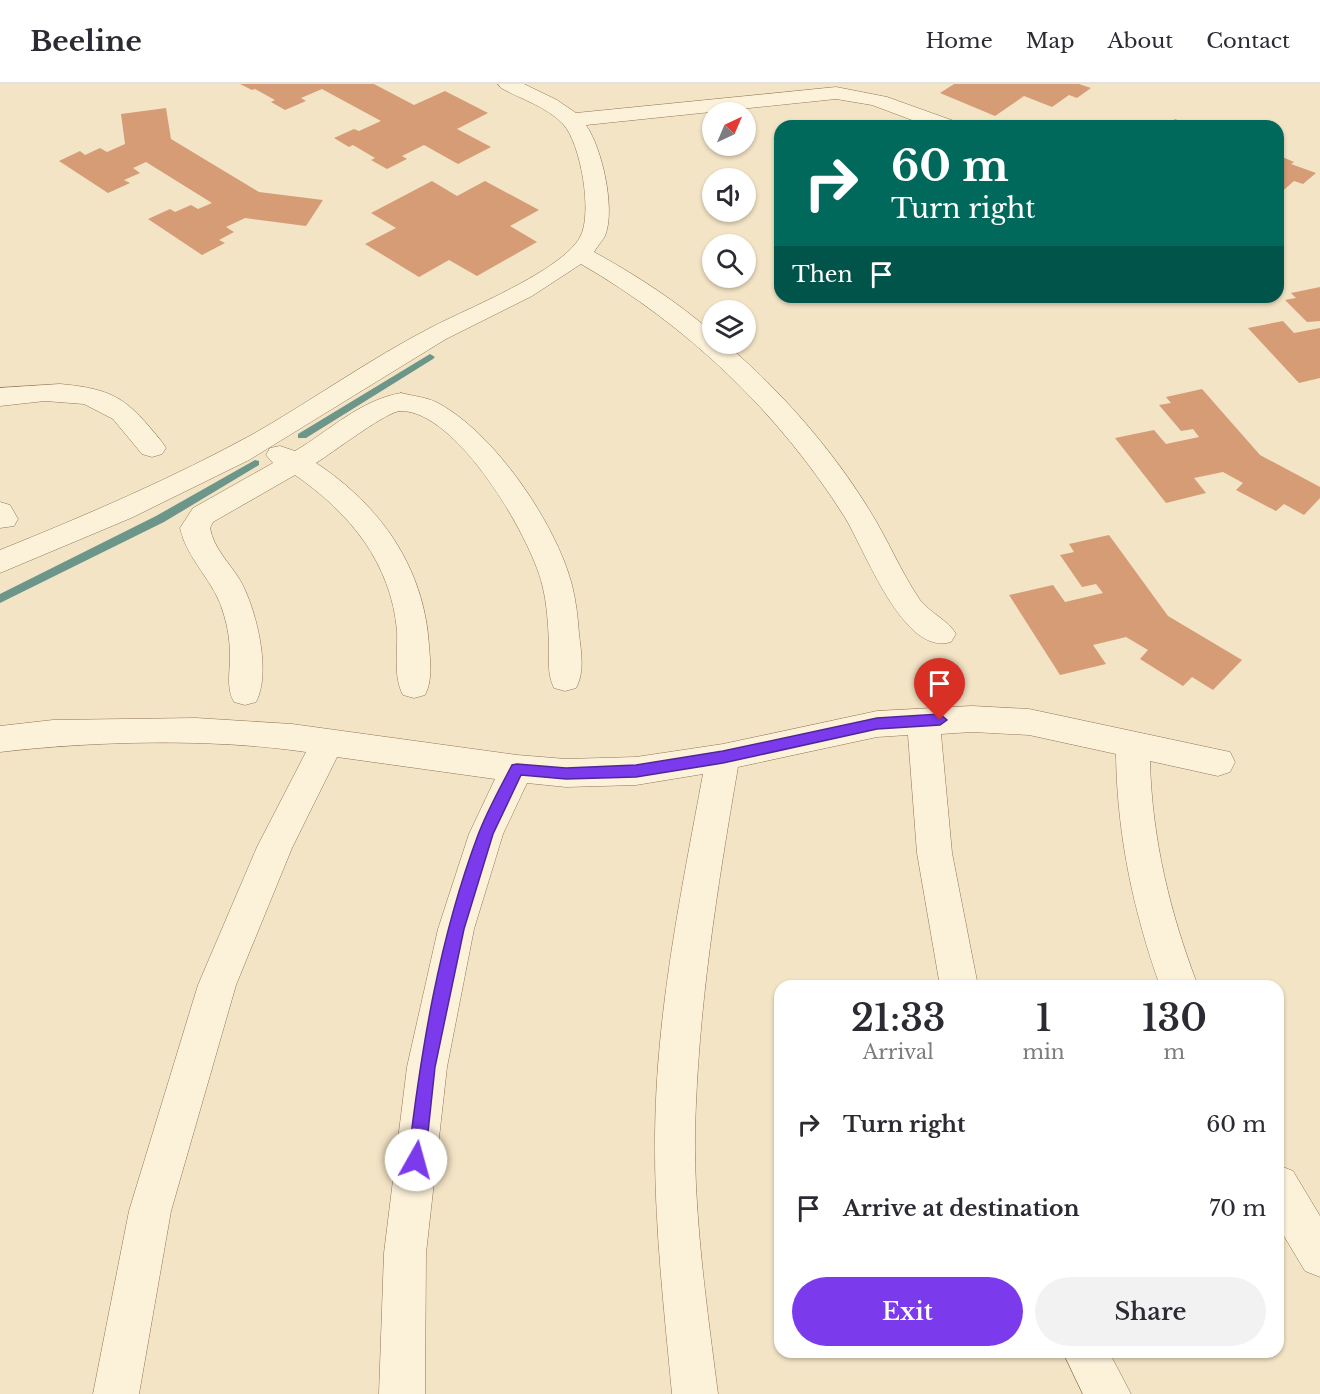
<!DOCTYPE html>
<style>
body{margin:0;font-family:"Libre Baskerville",serif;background:#f2f2f3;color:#2b2b33;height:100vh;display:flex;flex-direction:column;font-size:22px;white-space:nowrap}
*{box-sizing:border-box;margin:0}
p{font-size:20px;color:#7c7c81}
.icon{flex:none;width:33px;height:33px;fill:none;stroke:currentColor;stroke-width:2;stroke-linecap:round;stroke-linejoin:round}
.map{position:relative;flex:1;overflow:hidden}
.side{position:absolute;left:774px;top:896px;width:510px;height:378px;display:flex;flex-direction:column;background:#fff;border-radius:18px;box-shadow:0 2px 4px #0004}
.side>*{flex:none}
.top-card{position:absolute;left:774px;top:36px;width:510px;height:183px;border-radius:18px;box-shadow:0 2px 4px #0004;background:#00695c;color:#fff;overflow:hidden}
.needle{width:39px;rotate:44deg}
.controls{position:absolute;left:702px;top:18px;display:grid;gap:12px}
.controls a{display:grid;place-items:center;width:54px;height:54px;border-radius:50%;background:#fff;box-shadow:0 2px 4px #0004;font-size:30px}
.pin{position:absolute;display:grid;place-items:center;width:51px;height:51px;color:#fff;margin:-62px -26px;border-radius:50% 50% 50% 0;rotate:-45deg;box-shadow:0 0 6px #0007}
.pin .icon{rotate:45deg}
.me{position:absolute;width:66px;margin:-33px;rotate:7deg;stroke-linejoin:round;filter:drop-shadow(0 0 4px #0008)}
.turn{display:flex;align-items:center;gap:21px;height:126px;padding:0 18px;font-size:27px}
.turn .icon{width:78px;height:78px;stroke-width:2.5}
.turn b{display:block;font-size:42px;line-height:51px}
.then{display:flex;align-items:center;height:57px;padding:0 18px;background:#0003;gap:12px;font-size:22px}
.eta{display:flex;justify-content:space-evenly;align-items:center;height:102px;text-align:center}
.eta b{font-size:36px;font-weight:600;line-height:42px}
.button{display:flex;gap:12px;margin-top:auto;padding:12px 18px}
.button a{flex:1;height:69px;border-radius:36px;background:#7c3aed;color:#fff;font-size:24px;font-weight:600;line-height:69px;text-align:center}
.button a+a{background:#f2f2f3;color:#2b2b33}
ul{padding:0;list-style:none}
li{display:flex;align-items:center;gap:18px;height:84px;padding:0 18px}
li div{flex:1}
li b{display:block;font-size:22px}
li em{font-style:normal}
header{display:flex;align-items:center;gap:36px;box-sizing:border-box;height:84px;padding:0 30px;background:#fff;border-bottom:2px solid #e1e1e2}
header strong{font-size:28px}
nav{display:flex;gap:33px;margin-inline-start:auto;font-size:21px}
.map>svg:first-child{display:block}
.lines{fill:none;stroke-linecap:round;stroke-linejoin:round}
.stream{fill:#6c968a;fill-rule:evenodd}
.building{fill:#d59c76}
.street-casing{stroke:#917558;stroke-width:1}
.street{fill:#fcf1d9;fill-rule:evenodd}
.route{fill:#7c3aed;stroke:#51269a;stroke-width:1.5}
</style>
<header>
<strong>Beeline</strong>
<nav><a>Home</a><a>Map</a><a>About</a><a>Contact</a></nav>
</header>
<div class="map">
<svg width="1320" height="1310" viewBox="0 0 1320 1310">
<rect width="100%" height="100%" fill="#f3e4c5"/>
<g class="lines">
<!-- stream -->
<path class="stream" d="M430 270 435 273 433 275 306 354H298V350Z
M255 376 259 377V381L164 438 0 519V510L156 432Z"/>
</g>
<!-- building -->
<path class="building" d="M240 0H374L414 21 445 7 488 29 457 45 491 63 458 80 424 61 402 72 407 75 387 85 371 76 375 74 353 61 349 63 334 54 354 45 359 47 381 37 322 5 301 14 306 17 285 26 271 18 275 16 255 5 252 6Z
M954 0H1079L1091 4 1077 14 1069 11 1052 23 1024 12 995 32 940 9Z
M166 24 171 55 259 108 323 116 306 142 245 134 226 143 234 148 219 156 225 159 202 171 148 135 170 125 175 128 191 121 198 125 212 119 146 78 133 84 140 89 124 96 130 99 108 109 59 77 80 67 85 71 100 64 107 68 125 60 121 30Z
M1175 35 1194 42H1166Z
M1278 71 1294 78 1291 80 1316 89 1303 100 1294 97 1278 111Z
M432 97 457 112 485 97 539 126 510 142 537 158 477 192 449 176 419 193 365 160 396 144 371 129Z
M1320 203V237L1307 238 1285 216 1296 214 1291 209Z
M1283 237 1294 249 1320 244V294L1299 299 1248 244Z
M1202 305 1260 371 1320 403V414L1304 431 1284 420 1276 427 1236 406 1243 399 1223 388 1194 394 1206 409 1166 419 1115 354 1154 346 1166 360 1199 353 1193 345 1181 347 1159 321 1171 319 1166 313Z
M1109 451 1168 532 1242 576 1213 606 1192 593 1183 602 1140 575 1148 566 1126 553 1093 561 1106 580 1060 591 1009 511 1053 501 1065 518 1103 509 1096 500 1082 503 1060 471 1074 468 1069 460Z"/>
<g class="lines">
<defs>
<path id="street" d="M498 0H524L557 16 576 29 836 3 887 13 954 37 957 42H928L872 21 836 15 586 41C602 64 616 125 605 152 602 157 597 163 594 168 636 191 676 217 712 248V260H726C781 307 832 365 870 427 888 456 901 488 920 516 930 529 948 536 956 550L951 558C903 573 865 465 844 432 778 328 688 242 581 180L532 212 446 255 249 376 131 434 0 489V466C87 431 173 394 255 349 314 315 370 275 430 244 466 225 562 187 580 153 593 131 581 59 563 40 547 23 521 15 501 4Z
M60 300C116 305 128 316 162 358L166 364 162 370 152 373 142 370 113 335 84 320 45 317 0 322V304Z
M401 309C412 312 426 313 436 318 493 347 556 439 572 501 576 517 578 534 579 550 581 567 585 588 576 604L565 607 554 604C547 590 549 574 549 559 548 540 547 519 542 500 530 452 457 327 401 327 388 326 331 370 316 379 380 421 424 483 429 561 430 577 433 596 425 611L414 614 403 611C393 593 398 567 397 547 391 479 350 429 295 391L213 438 210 444C214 465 229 478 240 496 256 524 272 588 256 618L245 621 234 618C226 604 230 588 230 572 230 558 228 544 224 531 216 498 187 477 180 444L193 424 273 379 266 371 270 364 280 362 295 367C329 347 360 316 401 309Z
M0 418 10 421 18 435 14 442 0 444Z
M972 622 1029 625 1230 668 1235 678 1230 688 1218 692 1150 677C1152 755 1170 829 1198 902H1160C1133 826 1117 750 1116 670L1029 651 972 648 941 650 952 769 978 902H940L917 769 908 651 877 653 738 683C717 805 698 924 695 1048 694 1134 707 1224 718 1310H672C664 1224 654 1138 655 1051 656 929 681 809 703 690L636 701 566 703 527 699 503 750 474 845 447 983 426 1169 425 1310H379L384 1169 407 983 438 845 469 750 495 695 337 673 292 764 236 901 171 1127 139 1310H93L129 1127 198 901 257 763 306 668C211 654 95 657 0 668V642L53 636 196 634 292 640 517 671 566 675 636 673 723 660 877 627Z
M1278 1081 1293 1087 1320 1132V1193L1305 1187 1278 1142Z
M1063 1268H1109L1131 1310H1083Z"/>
</defs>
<!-- street casing -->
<use href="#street" class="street-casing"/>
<!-- street -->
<use href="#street" class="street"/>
</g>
<!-- route -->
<path class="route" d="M940 630 947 636 940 641 877 645 723 679 636 693 566 695 521 691 493 750 464 845 435 983 425 1076 422 1082 416 1084 410 1082 408 1076C421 966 439 855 478 751 487 727 500 704 512 681L517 680 566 684 636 681 723 667 877 634Z"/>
</svg>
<div class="controls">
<a><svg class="needle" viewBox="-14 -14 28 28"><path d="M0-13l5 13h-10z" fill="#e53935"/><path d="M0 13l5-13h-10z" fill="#7c7c81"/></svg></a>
<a><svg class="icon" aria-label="sound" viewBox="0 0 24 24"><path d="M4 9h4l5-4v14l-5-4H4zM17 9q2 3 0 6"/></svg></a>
<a><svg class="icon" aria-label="search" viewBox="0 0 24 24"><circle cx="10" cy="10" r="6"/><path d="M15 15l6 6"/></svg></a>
<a><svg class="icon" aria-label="layers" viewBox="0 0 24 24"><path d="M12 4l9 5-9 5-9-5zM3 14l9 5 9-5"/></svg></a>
</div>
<div class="pin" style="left:940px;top:636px;background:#d93025"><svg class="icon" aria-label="arrive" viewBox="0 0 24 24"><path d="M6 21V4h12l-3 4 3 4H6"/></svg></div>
<svg class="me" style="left:416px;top:1076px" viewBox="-20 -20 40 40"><circle r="19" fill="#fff"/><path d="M0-13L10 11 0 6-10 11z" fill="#7c3aed"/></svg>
<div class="top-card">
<div class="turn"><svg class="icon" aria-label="right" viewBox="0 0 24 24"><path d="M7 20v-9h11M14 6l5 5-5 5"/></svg><div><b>60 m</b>Turn right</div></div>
<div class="then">Then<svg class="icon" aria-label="arrive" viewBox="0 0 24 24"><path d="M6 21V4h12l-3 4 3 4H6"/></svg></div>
</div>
<section class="side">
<div class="eta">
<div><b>21:33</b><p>Arrival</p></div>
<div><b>1</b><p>min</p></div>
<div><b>130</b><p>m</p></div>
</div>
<ul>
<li><svg class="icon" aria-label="right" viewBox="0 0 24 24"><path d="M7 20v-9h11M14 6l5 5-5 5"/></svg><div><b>Turn right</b></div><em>60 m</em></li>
<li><svg class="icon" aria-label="arrive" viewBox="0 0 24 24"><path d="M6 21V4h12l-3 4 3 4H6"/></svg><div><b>Arrive at destination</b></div><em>70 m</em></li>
</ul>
<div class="button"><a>Exit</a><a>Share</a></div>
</section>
</div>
